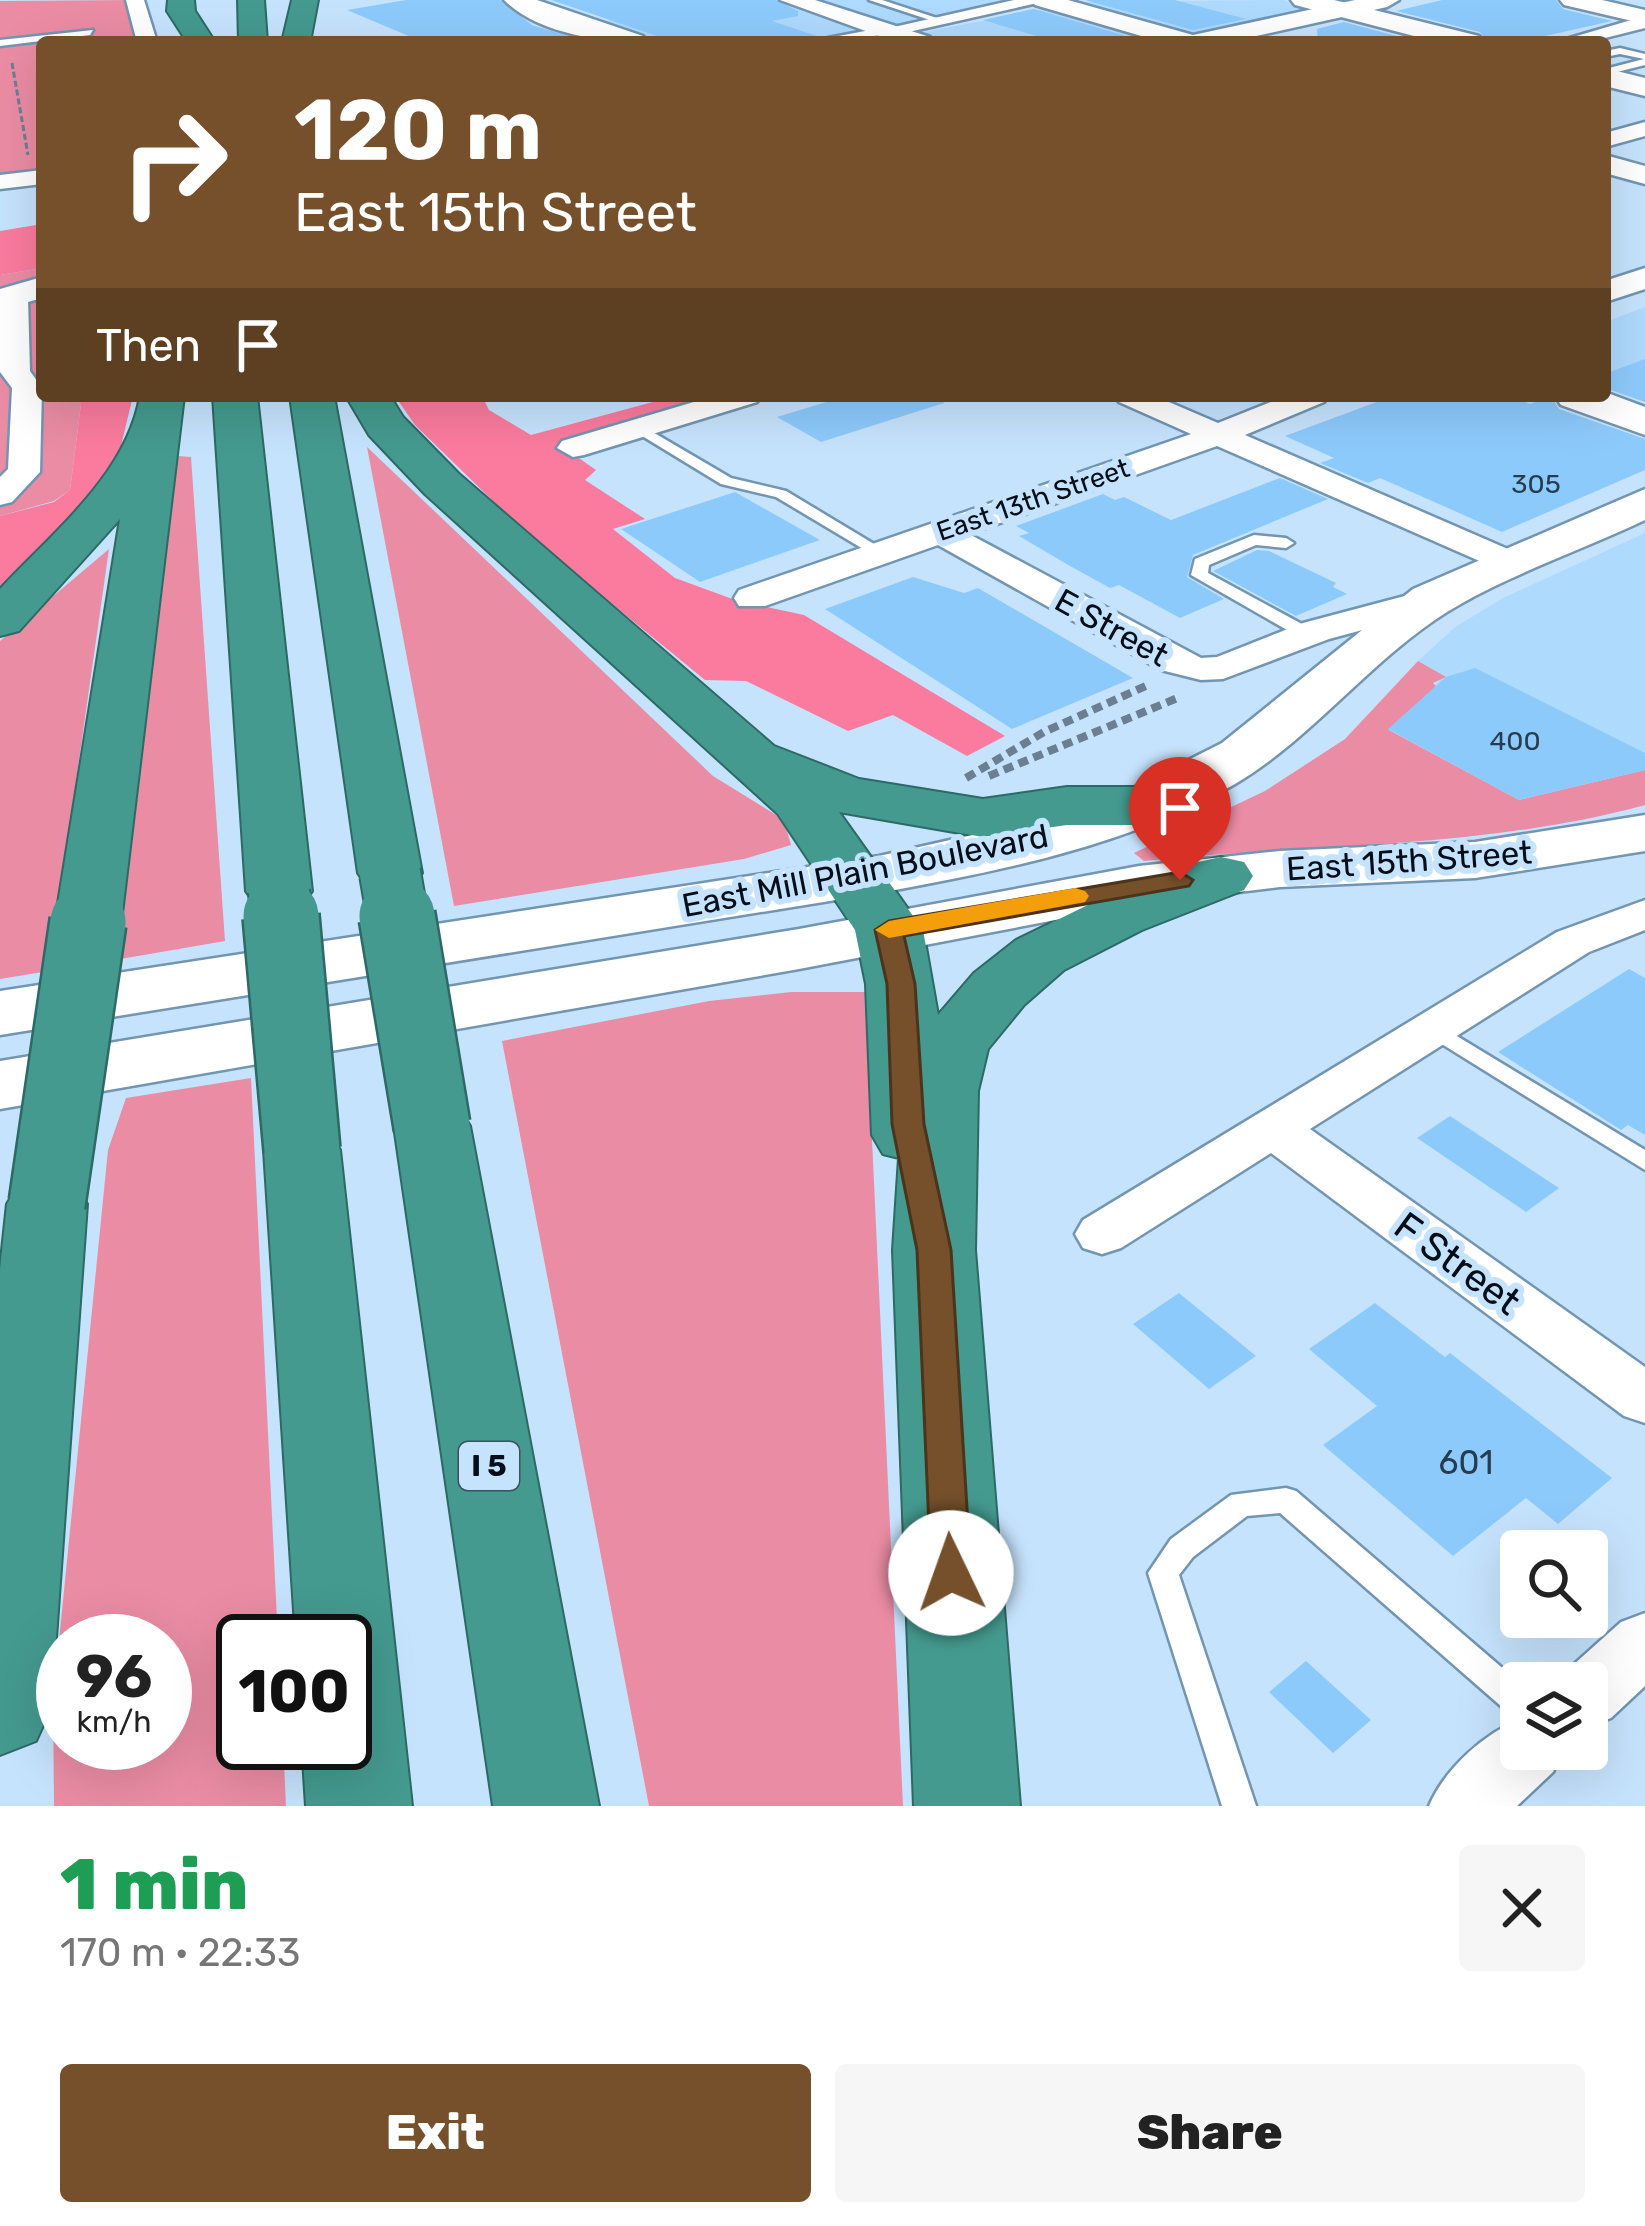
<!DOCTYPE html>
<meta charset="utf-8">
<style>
body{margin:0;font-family:Rubik,sans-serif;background:#f6f6f6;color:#222;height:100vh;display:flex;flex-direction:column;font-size:45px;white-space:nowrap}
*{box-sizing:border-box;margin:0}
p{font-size:39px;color:#767676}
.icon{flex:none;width:66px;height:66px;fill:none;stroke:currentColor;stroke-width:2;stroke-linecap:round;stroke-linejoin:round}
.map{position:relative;height:1806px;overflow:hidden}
.side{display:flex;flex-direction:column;background:#fff;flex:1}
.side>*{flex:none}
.banner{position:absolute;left:36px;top:36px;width:1575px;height:366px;border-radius:12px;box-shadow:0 12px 48px #0002;background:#75502b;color:#fff;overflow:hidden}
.buttons{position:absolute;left:1500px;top:1530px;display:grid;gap:24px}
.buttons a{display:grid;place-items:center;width:108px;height:108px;border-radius:12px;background:#fff;box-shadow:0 12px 48px #0002;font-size:60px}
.speed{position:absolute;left:36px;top:1614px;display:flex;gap:24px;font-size:60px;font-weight:700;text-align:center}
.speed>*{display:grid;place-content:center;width:156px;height:156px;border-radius:50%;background:#fff;box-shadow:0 12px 48px #0002;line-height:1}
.speed small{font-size:30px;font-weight:400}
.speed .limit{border:6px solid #111;border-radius:18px;background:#fff;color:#111}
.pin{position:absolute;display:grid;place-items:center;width:102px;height:102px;color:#fff;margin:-123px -51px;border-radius:50% 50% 50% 0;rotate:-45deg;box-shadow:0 0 12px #0007}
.pin .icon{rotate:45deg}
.me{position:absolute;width:132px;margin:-66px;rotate:357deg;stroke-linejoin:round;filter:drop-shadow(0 0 9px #0008)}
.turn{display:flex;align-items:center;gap:42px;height:252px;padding:0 60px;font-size:54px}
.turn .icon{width:156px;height:156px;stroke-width:2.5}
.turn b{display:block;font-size:84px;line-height:102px}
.then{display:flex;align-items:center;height:114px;padding:0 60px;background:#0003;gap:24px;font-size:45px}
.round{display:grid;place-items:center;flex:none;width:126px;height:126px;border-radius:12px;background:#f6f6f6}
.overview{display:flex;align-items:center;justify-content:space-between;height:204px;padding:0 60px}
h1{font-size:72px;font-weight:800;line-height:90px;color:#1e9e55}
.primary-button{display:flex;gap:24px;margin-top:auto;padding:24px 60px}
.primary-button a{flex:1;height:138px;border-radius:12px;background:#75502b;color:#fff;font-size:48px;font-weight:800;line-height:138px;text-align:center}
.primary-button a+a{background:#f6f6f6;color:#222}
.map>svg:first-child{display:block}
.built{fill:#aedafe}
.green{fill:#ea8ca4;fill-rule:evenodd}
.forest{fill:#fa7b9e}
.building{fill:#8dcafc}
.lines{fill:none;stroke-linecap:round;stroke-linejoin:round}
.service-casing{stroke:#7295b2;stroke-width:5}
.pedestrian-casing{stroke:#7295b2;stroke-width:5}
.minor-casing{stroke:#7295b2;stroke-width:5}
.tertiary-casing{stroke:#7295b2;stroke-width:5}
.secondary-casing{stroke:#7295b2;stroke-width:5}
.motorway-casing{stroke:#2d6965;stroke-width:4}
.path-far1{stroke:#6b7f92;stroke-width:3;stroke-dasharray:6 3;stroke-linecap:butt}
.path{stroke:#6b7f92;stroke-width:8;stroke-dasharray:10 6;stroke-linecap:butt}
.service{fill:#fff;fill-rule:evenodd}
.pedestrian{fill:#fff;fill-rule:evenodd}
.minor{fill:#fff;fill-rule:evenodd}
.tertiary{fill:#fff;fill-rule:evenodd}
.secondary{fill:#fff;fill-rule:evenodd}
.motorway{fill:#449a8f;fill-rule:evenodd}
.motorway-bridge-far1-casing{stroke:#2d6965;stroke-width:64;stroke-linecap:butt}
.motorway-bridge-casing{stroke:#2d6965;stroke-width:80;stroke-linecap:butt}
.motorway-bridge-far1{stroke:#449a8f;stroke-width:60}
.motorway-bridge{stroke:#449a8f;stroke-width:75}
.route{fill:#75502b;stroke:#4c341c;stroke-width:3}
.slow{fill:#f59e0b}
.labels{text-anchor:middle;stroke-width:12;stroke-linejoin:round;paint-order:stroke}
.number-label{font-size:27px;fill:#263d51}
.far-street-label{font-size:27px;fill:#030e18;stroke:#c6e3fd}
.shield{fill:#c6e3fd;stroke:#3e4e5d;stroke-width:3}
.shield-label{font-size:30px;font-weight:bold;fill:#030e18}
.street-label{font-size:33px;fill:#030e18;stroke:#c6e3fd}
.near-number-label{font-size:33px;fill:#263d51}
.near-street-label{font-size:39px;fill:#030e18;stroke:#c6e3fd}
</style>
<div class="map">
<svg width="1645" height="1806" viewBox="0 0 1645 1806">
<rect width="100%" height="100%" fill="#c6e3fd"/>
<!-- built -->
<path class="built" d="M715 0H780L872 30 811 42H652L601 22Z
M809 0H1024V1L891 26Z
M1283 0 1311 10 1197 35 1081 2Z
M1047 8 1163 41 937 42 915 34Z
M1645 307V402L1605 387V322Z
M1645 533V770L1519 800 1388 729 1444 676 1418 661 1454 628 1501 599Z"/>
<!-- green -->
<path class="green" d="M135 0 146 42H42V177L0 182V1Z
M42 268V396H82L70 490 54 501 0 516V275Z
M367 447 713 776 784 820 791 845 744 859 454 906Z
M177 456 191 457 225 941 109 961Z
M109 549 49 971 0 979V641Z
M1418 661 1446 677 1433 683 1436 686 1389 730 1519 800 1645 770V805C1484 849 1309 844 1144 861L1134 853 1265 791 1345 739Z
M791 992H880L871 1118 903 1806H649L502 1041 709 1001Z
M251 1078 278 1641H243V1743H283L286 1806H54L53 1701 108 1150 126 1098ZM63 1641H165V1743H63Z"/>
<!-- forest -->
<path class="forest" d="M42 224V268L0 275V231Z
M82 396H133L118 458 101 494 0 596V516L54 502 70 490Z
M395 396H482L489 410 531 435 675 396H713L563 447 596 470 585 480 645 519 613 529 675 578 738 601 804 615 1005 736 967 756 893 715 848 731 746 681 705 680 529 536 415 425Z"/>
<!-- building -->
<path class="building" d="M406 0H500L532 25 584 41 423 42 347 10Z
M551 0H776L798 11V16L772 21 817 36 816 42H675Z
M1085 0H1175L1246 19 1193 30Z
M1442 0H1556L1563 9 1612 21 1519 42H1487L1480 32 1396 11Z
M1033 9H1034L1146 42H1057L983 20Z
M1344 22 1419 42H1318L1317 29Z
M1645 359V402L1605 388V374Z
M846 396H943L944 403 821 442 777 417Z
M1393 396H1510L1530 404 1551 396 1559 409 1645 439V470L1502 532 1380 478 1368 483 1320 463 1334 458 1285 436Z
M1280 478 1328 499 1193 555 1187 577 1224 599 1180 618 1119 585 1110 588 1070 566 1019 536 1029 533 1016 526 1103 494 1115 500 1124 497 1171 520Z
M735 492 820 540 700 582 621 529Z
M1257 550 1269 551 1336 583 1333 587 1347 594 1296 616 1213 571Z
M913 577 964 593 978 588 1133 678 1012 729 825 609Z
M1475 668 1645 753V770L1519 800 1388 729 1446 677Z
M1629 969 1645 978V1135L1628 1125 1621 1130 1498 1052Z
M1450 1116 1559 1188 1526 1212 1417 1138Z
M1179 1293 1256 1356 1209 1389 1133 1324Z
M1375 1303 1445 1357 1450 1353 1612 1478 1558 1524 1526 1498 1453 1556 1323 1445 1377 1406 1309 1349Z
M1306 1661 1371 1720 1333 1753 1269 1692Z"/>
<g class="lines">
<defs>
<path id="service" d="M869 0H882L943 20 936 22Z
M93 30 90 35 0 46V40Z
M1620 48 1645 54V65L1605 75V69L1644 59 1620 54 1605 57V51Z
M639 424 731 478 786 491 889 553 881 558 875 556 776 497 721 484 634 431V425Z
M1254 535 1286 538 1294 543 1286 548 1256 545 1209 565 1208 573 1313 630V638H1301L1191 575 1195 559Z
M1432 1021 1645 1150V1170L1424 1033 1421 1028Z
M1286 1488 1296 1491 1521 1684V1719L1510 1714 1280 1513 1247 1516 1193 1557 1179 1575 1256 1806H1222L1148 1573 1171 1539 1231 1495Z"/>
<path id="pedestrian" d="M886 27 891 34 821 42 828 38Z"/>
<path id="minor" d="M126 0H144L157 42H137Z
M1014 0H1051L886 37 876 31Z
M1645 16V28L1589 42H1556Z
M1645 122V136L1605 147V133Z
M42 170V184L0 189V175Z
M14 290 28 298 30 371 42 388 40 472 12 502 0 505V477L8 469 12 388 0 372V298Z
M714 396H761L757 402 584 455 573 457 557 448 562 441Z
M1115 396H1155L1218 423 1286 396H1328L1324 402 1245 435 1524 556 1529 563 1524 570H1500L1217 446 969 534 1201 658 1217 657 1303 623 1431 589 1444 592 1449 600 1444 608 1329 639 1223 679 1201 680 1161 670 938 545 765 606H739L734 598 739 590 1191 434 1119 402Z
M1645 900V930L1589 952 1310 1129 1645 1367V1423L1624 1416 1271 1153 1121 1248 1102 1254 1083 1248 1075 1234 1083 1220 1557 932Z
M1645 1613V1686L1611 1718 1587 1727V1683H1559L1563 1674 1621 1622Z
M1521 1719V1749H1563L1553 1772 1517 1806H1429C1444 1770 1484 1733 1521 1719Z"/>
<path id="tertiary" d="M780 0H815L930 37 933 42H896Z
M1031 0H1068L1193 35 1355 0H1399L1387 7 1229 42H1162L1035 5Z
M1560 0H1602L1645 10V24L1564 5Z
M1605 155 1645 166V184L1605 173Z
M1645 268V289L1605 302V281Z
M42 277V298L0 310V289Z"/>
<path id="secondary" d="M504 0H537L643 36 647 42C601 42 538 34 504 0Z
M1291 0H1334L1479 36 1483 42H1437L1295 5Z
M1605 68 1645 78V96L1605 86Z
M1605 392 1645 407V435L1561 405 1555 396H1605Z
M1645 489V520C1582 550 1505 576 1447 612 1369 661 1314 737 1235 784 1127 846 1000 871 879 893L0 1035V991L879 856 1061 815 1127 791 1222 743 1413 589Z
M1645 815V851L1475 878 1280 887 1139 904 799 969 0 1109V1061L799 929 1139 866 1280 851 1475 842Z"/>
<path id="motorway" d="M168 0H194L195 11 215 42H187L167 11Z
M238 0H264L267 42H239Z
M292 0H318L310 42H282Z
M140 396H184L121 922 112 936 88 942 64 936 55 922 120 519 19 631 0 636V589C52 533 127 474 140 396Z
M213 396H257L312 891 302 905 279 911 256 905 246 891Z
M290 396H334L422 873 413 887 390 892 367 887 358 873Z
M346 396H390L403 417 459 474 774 746 859 779 983 799 1067 787H1140L1162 793 1171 806 1162 819 1140 825H1067L983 837 839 812 923 930 938 1015 974 973 1016 940 1094 902 1198 862 1221 857 1244 862 1253 876 1244 890 1142 930 1064 970 1024 1005 988 1049 978 1091 975 1250 1020 1806H914L893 1250 899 1158 883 1154 872 1135 866 984 855 930 778 814 425 494 369 435Z
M432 1100 459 1108 470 1126 599 1806H493L394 1126 405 1108Z
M302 1123 329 1131 340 1150 412 1806H306L302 1743H345V1641H296L264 1150 275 1131Z
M47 1175 75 1184 87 1204 51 1708 36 1741 0 1755V1269L7 1204 19 1184Z"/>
</defs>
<!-- service casing -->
<use href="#service" class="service-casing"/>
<!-- pedestrian casing -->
<use href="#pedestrian" class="pedestrian-casing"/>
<!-- minor casing -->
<use href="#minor" class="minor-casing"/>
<!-- tertiary casing -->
<use href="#tertiary" class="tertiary-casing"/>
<!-- secondary casing -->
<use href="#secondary" class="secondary-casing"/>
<!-- motorway casing -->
<use href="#motorway" class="motorway-casing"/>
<!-- path-far1 -->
<path class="path-far1" d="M12 63 28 155"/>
<!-- path -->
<path class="path" d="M989 776 1180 697
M966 778 1044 732 1150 684"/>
<!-- service -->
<use href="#service" class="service"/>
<!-- pedestrian -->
<use href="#pedestrian" class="pedestrian"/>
<!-- minor -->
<use href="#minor" class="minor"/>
<!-- tertiary -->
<use href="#tertiary" class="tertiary"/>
<!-- secondary -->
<use href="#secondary" class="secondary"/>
<!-- motorway -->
<use href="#motorway" class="motorway"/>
<defs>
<path id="motorway-bridge-far1" d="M390 873 398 919
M279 891 281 919"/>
<path id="motorway-bridge" d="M281 916 302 1150
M397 916 432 1126
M47 1204 88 922"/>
</defs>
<!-- motorway-bridge-far1 casing -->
<use href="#motorway-bridge-far1" class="motorway-bridge-far1-casing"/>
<!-- motorway-bridge casing -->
<use href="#motorway-bridge" class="motorway-bridge-casing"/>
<!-- motorway-bridge-far1 -->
<use href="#motorway-bridge-far1" class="motorway-bridge-far1"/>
<!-- motorway-bridge -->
<use href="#motorway-bridge" class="motorway-bridge"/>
</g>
<!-- route -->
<path class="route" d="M1180 872 1193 880 1189 886 904 936 915 984 924 1124 951 1250 971 1573 965 1585 951 1590 937 1585 931 1573 917 1250 892 1124 887 984 875 930 889 921Z"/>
<!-- slow -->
<path class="slow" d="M1075 888 1085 891 1089 896 1085 902 889 938 875 930 889 921Z"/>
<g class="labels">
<!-- number labels -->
<g class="number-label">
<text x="1536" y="493">305</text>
<text x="1515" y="750">400</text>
</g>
<!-- far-street labels -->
<g class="far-street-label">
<text transform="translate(1033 500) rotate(-19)" y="9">East 13th Street</text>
</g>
<!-- shield labels -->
<rect class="shield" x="459" y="1442" width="60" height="48" rx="9"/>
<g class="shield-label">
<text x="489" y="1476">I 5</text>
</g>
<!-- street labels -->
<g class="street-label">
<text transform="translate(1112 627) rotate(29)" y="12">E Street</text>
<text transform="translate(1409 860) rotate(-4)" y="12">East 15th Street</text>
<text transform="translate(865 870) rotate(-11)" y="12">East Mill Plain Boulevard</text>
</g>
<!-- near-number labels -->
<g class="near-number-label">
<text x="1466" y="1474">601</text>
</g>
<!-- near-street labels -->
<g class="near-street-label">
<text transform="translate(1458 1263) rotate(36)" y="14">F Street</text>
</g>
</g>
</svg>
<div class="buttons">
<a><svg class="icon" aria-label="search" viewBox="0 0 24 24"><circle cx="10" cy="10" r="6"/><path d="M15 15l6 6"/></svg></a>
<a><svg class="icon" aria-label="layers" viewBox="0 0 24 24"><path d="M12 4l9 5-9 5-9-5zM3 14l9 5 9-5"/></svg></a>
</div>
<div class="speed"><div>96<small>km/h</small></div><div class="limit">100</div></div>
<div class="pin" style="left:1180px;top:880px;background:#d93025"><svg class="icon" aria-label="arrive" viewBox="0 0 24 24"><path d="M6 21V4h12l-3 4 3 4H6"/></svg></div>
<svg class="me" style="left:951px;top:1573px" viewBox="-20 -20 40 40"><circle r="19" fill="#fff"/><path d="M0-13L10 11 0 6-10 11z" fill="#75502b"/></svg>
<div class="banner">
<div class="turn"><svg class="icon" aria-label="right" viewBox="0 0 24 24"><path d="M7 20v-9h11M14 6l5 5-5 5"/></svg><div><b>120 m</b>East 15th Street</div></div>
<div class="then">Then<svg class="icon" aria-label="arrive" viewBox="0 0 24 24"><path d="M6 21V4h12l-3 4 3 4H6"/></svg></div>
</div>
</div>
<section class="side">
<div class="overview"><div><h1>1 min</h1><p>170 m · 22:33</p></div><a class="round"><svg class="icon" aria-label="close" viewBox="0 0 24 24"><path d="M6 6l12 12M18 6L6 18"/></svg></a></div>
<div class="primary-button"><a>Exit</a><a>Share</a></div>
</section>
